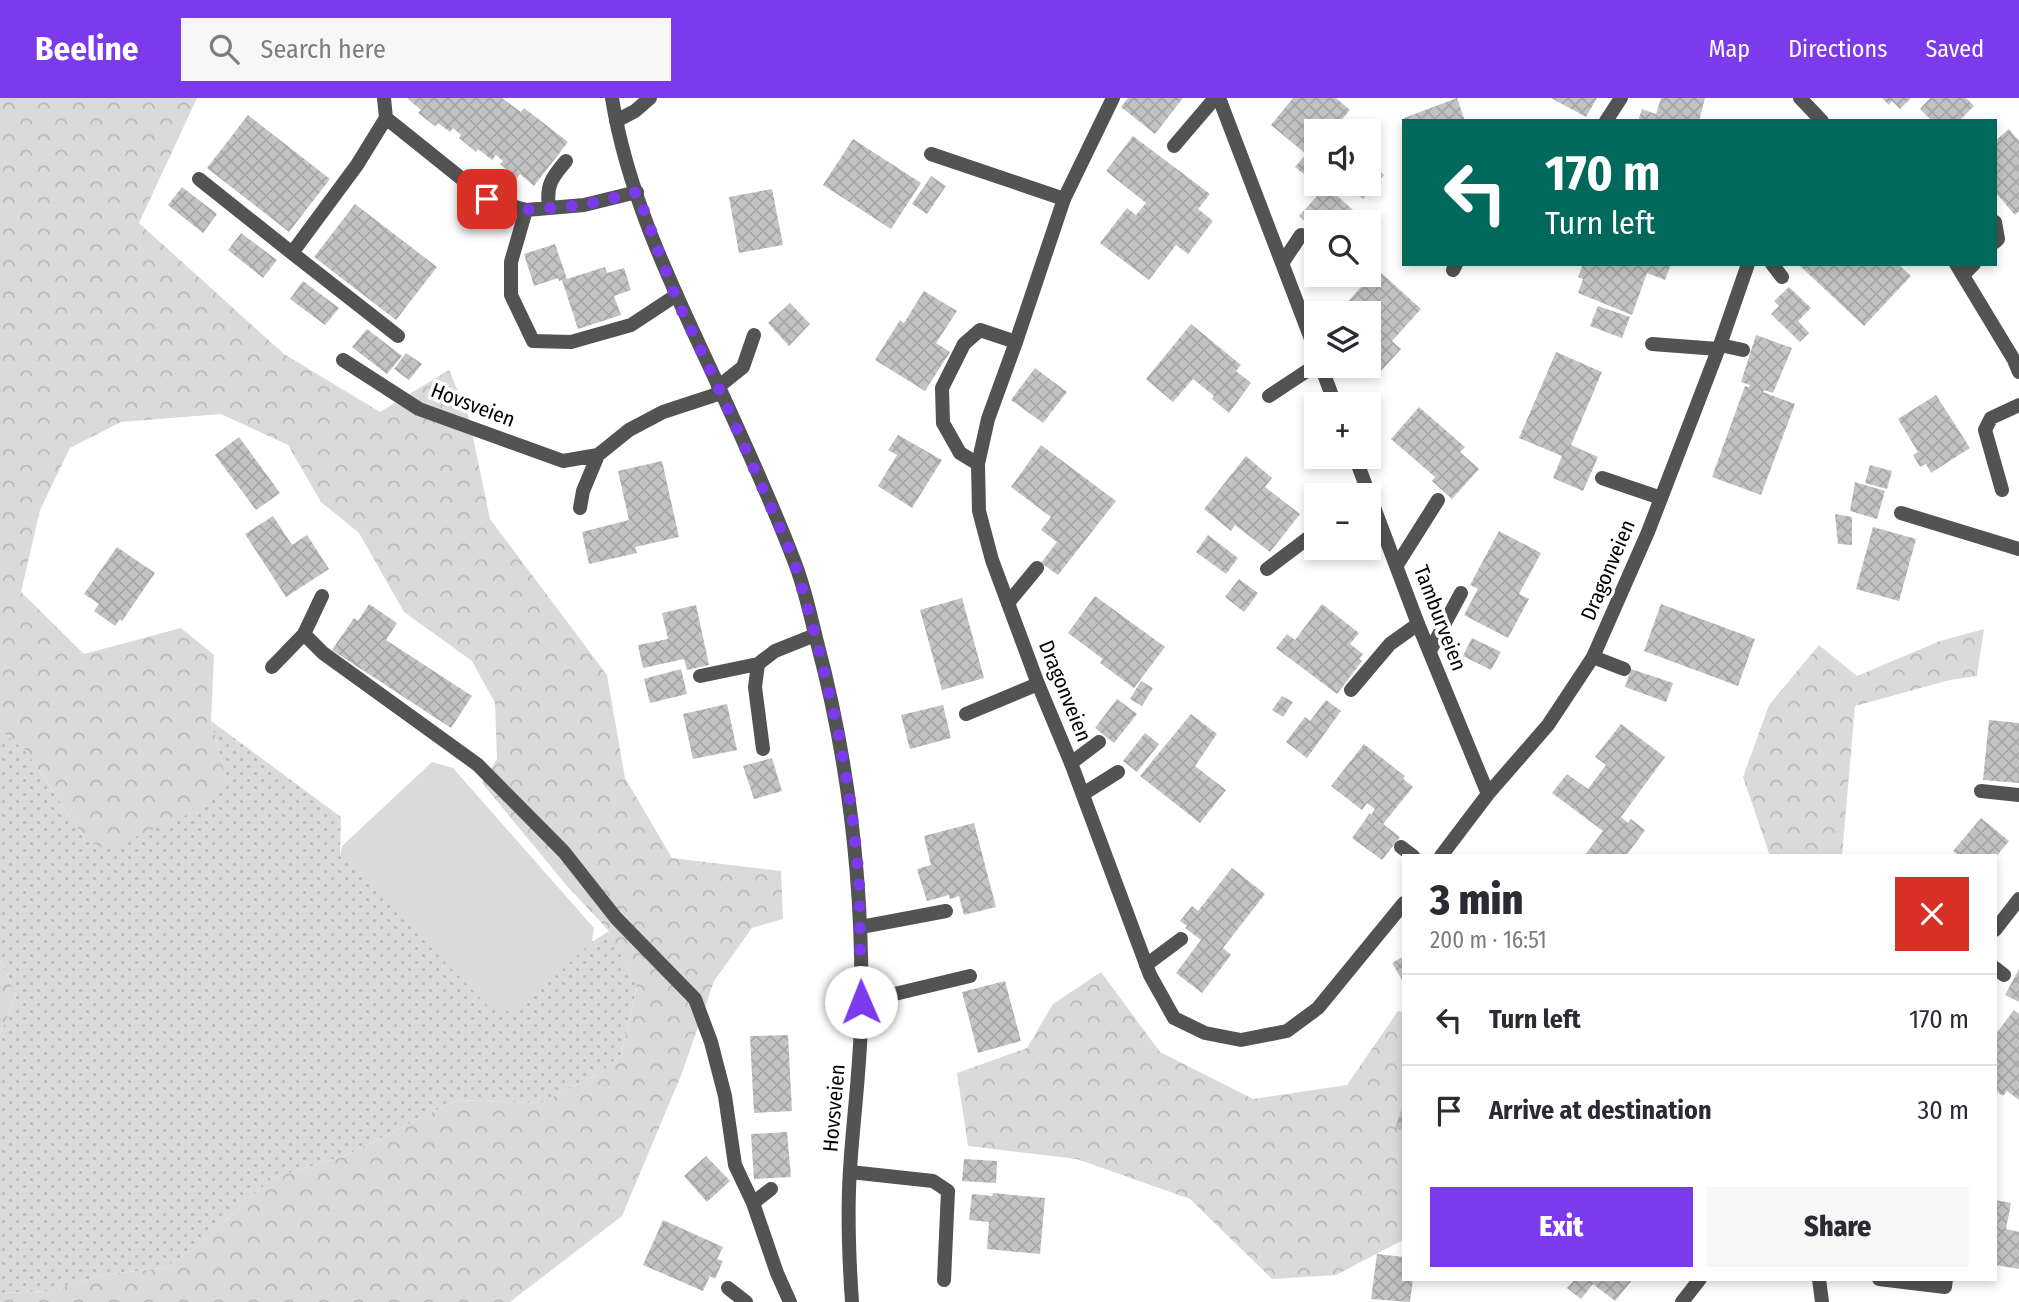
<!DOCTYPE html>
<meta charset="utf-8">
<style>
body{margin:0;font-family:"Fira Sans Condensed",sans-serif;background:#f7f7f7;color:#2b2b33;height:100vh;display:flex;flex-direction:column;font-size:26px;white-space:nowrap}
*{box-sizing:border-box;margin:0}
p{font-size:23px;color:#7c7c81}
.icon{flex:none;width:38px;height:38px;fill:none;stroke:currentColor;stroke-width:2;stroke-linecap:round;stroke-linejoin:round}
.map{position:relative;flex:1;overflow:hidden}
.drawer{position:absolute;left:1402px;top:756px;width:595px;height:427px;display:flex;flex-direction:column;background:#fff;border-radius:0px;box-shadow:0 4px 10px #0003}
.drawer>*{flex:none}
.hud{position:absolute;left:1402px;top:21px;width:595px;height:147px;border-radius:0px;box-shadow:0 4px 10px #0003;background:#00695c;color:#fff;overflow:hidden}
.controls{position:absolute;left:1304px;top:21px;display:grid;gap:14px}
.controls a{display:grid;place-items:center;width:77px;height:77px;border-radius:0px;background:#fff;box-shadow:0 4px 10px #0003;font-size:35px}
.pin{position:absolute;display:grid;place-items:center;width:60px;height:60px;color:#fff;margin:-30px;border-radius:14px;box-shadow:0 4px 10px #0006}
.me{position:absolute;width:77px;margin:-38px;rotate:359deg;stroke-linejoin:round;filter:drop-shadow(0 0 5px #0008)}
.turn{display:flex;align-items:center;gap:24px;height:147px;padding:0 28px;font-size:32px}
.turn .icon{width:91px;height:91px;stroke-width:2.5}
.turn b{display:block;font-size:49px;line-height:60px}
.round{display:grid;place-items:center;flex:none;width:74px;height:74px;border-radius:0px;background:#f7f7f7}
.overview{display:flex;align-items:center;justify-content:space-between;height:119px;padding:0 28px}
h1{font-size:42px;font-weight:800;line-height:52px}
.button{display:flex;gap:14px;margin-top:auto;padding:14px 28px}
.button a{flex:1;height:80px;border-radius:0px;background:#7c3aed;color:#fff;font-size:28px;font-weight:800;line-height:80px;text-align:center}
.button a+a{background:#f7f7f7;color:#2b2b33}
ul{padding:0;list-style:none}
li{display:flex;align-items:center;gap:21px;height:91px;padding:0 28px;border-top:2px solid #e1e1e2}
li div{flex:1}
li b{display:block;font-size:26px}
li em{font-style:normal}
header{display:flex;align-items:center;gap:42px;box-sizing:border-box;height:98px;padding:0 35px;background:#7c3aed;color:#fff}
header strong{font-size:33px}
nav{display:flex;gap:38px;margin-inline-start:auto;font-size:24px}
.search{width:490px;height:63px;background:#f7f7f7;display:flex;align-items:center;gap:18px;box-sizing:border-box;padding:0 24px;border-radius:0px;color:#7c7c81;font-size:26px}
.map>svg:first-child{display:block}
.grass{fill:url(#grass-dots)}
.forest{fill:url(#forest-crowns)}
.pitch{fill:#dadada}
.building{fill:url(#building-cross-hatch)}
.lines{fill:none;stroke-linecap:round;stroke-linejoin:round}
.lane{stroke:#535353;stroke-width:14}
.street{stroke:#535353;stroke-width:14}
.route{stroke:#7c3aed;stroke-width:12;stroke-dasharray:0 21.6}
.labels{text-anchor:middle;stroke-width:7;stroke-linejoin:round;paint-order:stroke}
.street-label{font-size:21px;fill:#000;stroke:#fff}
</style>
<header>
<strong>Beeline</strong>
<div class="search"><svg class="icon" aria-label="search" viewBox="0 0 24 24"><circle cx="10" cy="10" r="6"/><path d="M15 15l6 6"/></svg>Search here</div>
<nav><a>Map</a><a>Directions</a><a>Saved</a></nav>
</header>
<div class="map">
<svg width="2019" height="1204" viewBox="0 0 2019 1204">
<defs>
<pattern id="grass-dots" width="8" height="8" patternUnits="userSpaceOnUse" patternTransform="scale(1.75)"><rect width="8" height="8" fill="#dadada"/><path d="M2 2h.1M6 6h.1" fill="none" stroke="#b9b9b9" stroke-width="1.8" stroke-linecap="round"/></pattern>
<pattern id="forest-crowns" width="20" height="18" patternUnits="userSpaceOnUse" patternTransform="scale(1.75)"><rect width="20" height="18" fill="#dadada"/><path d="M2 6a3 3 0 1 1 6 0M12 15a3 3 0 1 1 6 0" fill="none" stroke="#b9b9b9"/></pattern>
<pattern id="building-cross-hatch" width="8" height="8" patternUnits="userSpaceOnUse" patternTransform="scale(1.75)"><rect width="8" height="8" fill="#c3c3c3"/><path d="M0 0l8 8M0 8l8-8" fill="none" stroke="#a6a6a6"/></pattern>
</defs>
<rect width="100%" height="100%" fill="#fff"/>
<!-- grass -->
<path class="grass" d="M211 623 341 719 340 758 592 844 609 833 637 889 621 957 600 975 541 1005 457 1002 347 1057 271 1081 198 1148 164 1170 102 1177 50 1193 0 1195V936L16 898 0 862V632L26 653 86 743 227 683Z"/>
<!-- forest -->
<path class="forest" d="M0 0H197L139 125 284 256 380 314 449 272 469 320 490 421 607 577 625 680 672 760 781 773 783 821 752 830 714 883 682 975 622 1118 510 1204H0V1195L50 1193 102 1177 164 1170 198 1148 271 1081 347 1057 457 1002 541 1005 600 975 621 957 637 890 609 833 566 787 482 685 497 661 495 605 472 563 404 514 359 435 321 404 288 347 221 316 121 324 70 350 40 412 21 494 84 556 181 530 214 557 211 623 227 683 185 718 107 751 86 743 26 653 0 632Z
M1984 531 1977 578 1950 582 1855 608 1842 758H1770L1743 679 1769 607 1819 547 1857 578 1940 543Z
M0 862 16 898 0 936Z
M1101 874 1160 954 1253 1001 1347 987 1398 913 1403 914V1142L1336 1177 1272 1181 1190 1101 1077 1061 968 1048 957 975 1027 950 1053 906Z"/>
<!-- pitch -->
<path class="pitch" d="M432 664 453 670 594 830 592 844 517 914 492 912 340 757 342 748Z"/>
<!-- building -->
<path class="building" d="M407 0H502L521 14 524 10 568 44 534 88 520 76 517 80 500 66 503 63 496 57 492 62 478 51 476 54 459 40 461 37 453 30 450 34 438 25 435 28 418 15 421 12Z
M1128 0H1183L1155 36 1121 9Z
M1293 0H1336L1350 12 1332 33H1316V86L1295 69 1306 56 1271 27Z
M1457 0 1465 23H1405L1404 20Z
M1551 0H1597L1586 19Z
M1661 0H1705L1699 23H1638L1642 11 1656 16Z
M1882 0H1911L1900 11 1892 3 1889 7Z
M1930 0H1966L1974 8 1959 23H1932L1920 11Z
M248 17 330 81 289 134 207 70Z
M2009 31 2019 43V113L2015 117 1995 94V43Z
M1133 38 1210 96 1198 111 1213 123 1188 156 1176 147 1149 182 1100 145 1127 110 1136 117 1146 105 1106 73Z
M853 41 921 85 891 131 823 87Z
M1368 63 1384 77 1363 101 1346 86H1368Z
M931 78 946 88 927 116 912 106Z
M1326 88 1353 112 1342 124H1316V134L1299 118Z
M182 89 217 116 203 135 168 107Z
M772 91 783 147 739 155 729 99Z
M355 106 437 169 396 222 314 159Z
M241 135 277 162 263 180 228 152Z
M555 146 567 181 605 169 607 175 624 170 631 192 614 198 621 217 578 231 562 182 559 183 558 180 534 188 524 156Z
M1583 166H1671L1665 182 1647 175 1632 217 1578 195 1583 181 1578 179Z
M1798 166H1898L1911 178 1864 228Z
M1377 171 1421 211 1392 243 1401 251 1380 274 1368 264V215H1352L1344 208Z
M303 183 339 210 325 227 290 201Z
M1789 189 1811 210 1798 223 1809 235 1800 244 1771 216 1779 208 1774 203Z
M924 193 957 213 936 245 950 254 925 293 875 262 900 222 904 225Z
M790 205 810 226 789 248 768 225Z
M1598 208 1630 219 1622 240 1590 228Z
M1191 226 1241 267 1236 273 1251 285 1229 315 1212 301 1214 298 1193 281 1173 304 1146 281Z
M367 231 402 258 387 276 352 249Z
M1756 237 1792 250 1773 295 1764 292 1763 294 1795 306 1761 397 1712 379 1745 288 1749 289 1750 287 1741 284Z
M1556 254 1602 274 1571 347 1598 359 1583 393 1553 380 1562 358 1519 340Z
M406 255 422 266 409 282 394 271Z
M1035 270 1067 294 1043 325 1011 302Z
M1936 297 1970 350 1931 375 1926 366 1920 369 1913 357 1918 354 1898 321Z
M1419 309 1465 349 1460 354 1479 371 1452 401 1432 383 1435 379 1391 341Z
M898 337 942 362 912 410 878 388 897 357 888 352Z
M239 339 280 395 256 412 215 357Z
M1041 347 1116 403 1058 477 1041 465 1057 444 1041 432 1051 419 1011 389Z
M1246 358 1272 380 1265 389 1300 416 1270 454 1235 427 1231 433 1204 411Z
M662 363 679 439 635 449 637 455 589 466 582 434 629 422 618 373Z
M1870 367 1892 373 1887 391 1865 385Z
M1855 384 1885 393 1877 421 1850 413Z
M1835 416 1852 419V447L1838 446Z
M273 418 292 447 307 437 329 471 286 499 245 436Z
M1873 429 1916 441 1899 503 1856 491Z
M1499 433 1541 455 1519 496 1529 501 1508 540 1464 517 1478 491 1470 487Z
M1208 437 1238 460 1226 476 1196 454Z
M117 449 155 475 122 523 120 521 115 528 94 513 99 506 84 496Z
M1239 481 1258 495 1244 514 1225 499Z
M1095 498 1165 549 1134 590 1100 565 1103 561 1068 535Z
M962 500 984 580 942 592 920 512Z
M369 506 397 525 386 542 472 598 451 630 332 552 354 520 358 523Z
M1322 506 1359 535 1350 546 1363 556 1359 561 1362 563 1337 596 1276 550 1287 536 1295 542Z
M1661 506 1755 541 1738 588 1644 553Z
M696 507 709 567 687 572 684 561 643 570 638 547 668 541 662 515Z
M1472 540 1501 554 1491 572 1463 558Z
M681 571 687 596 650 605 644 581Z
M1631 571 1673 585 1666 604 1625 589Z
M1141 583 1153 590 1142 608 1130 601Z
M1282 598 1293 604 1283 619 1272 612Z
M1117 601 1137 616 1114 645 1095 630Z
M1326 602 1341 613 1307 660 1286 644 1305 619 1310 623Z
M727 606 737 652 693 661 683 616Z
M943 607 951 640 910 651 901 617Z
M1191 616 1217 636 1195 668 1226 692 1200 725 1140 678Z
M1989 622 2019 625V685L1983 682Z
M1621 626 1665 659 1621 719 1628 725 1631 721 1645 732 1626 758H1584L1603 733 1552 695 1567 676 1588 691 1606 667 1595 659Z
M1145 635 1159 646 1137 674 1123 663Z
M1364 646 1405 678 1403 681 1413 689 1383 726 1400 739 1382 762 1352 740 1370 715 1371 717 1375 711 1367 705 1362 712 1331 688Z
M772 660 782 693 754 701 743 668Z
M1981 720 2009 743 1995 760V758H1959L1953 753Z
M974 725 996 809 964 817 959 798 950 801 949 797 927 803 917 771 931 767 924 738Z
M1232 770 1265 796 1223 850 1231 857 1202 895 1176 875 1201 842 1185 830 1187 828 1180 823 1192 808 1198 813Z
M1404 858V885L1392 865Z
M2019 871V904L2005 897Z
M1005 883 1021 943 978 955 962 894Z
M2014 912 2019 916V1002L2007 993 2003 998 1995 992V937Z
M788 937 792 1013 754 1015 750 938Z
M1403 1006H1404V1033L1395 1031Z
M787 1034 791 1079 754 1081 751 1036Z
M706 1058 730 1083 707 1104 684 1078Z
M964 1061 997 1063 996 1085 962 1083Z
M993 1095 1045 1100 1040 1156 987 1151 989 1124 969 1122 972 1096 992 1098Z
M1995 1102 2011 1105 2006 1131 2019 1134V1171L1995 1167Z
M663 1122 723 1149 717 1161 723 1163 715 1181 710 1178 703 1193 643 1167Z
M1377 1156 1404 1159V1181H1413L1410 1204 1371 1201Z
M1575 1181H1633L1615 1203 1593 1186 1581 1201 1567 1190Z"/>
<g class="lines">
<!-- lane -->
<path class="lane" d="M384 0 386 20 487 101 526 112 584 107 637 94
M386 20 357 67 292 155 398 238
M1606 23 1621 0
M1174 48 1215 0
M931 56 1064 101
M199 81 292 155
M549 110C546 88 551 80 566 63
M526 112 511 164V197L533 243 571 244 631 227 675 198
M1995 124 1998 141 1995 144
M1283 164 1301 137
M1772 166 1782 179
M1453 172 1456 166
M1963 177 1974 166
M1652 246 1718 251
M1720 247 1743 252
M343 262 419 311 563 363 598 357
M718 289 743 269 754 237
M1269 298 1316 267
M978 366 960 355 943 325 942 290 964 246 980 232 1016 244
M1602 380 1661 400
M2002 392 1985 332 1991 320 2019 307
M580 410 583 393 598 357 629 332 663 314 721 295
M1901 415 2019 451
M1397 467 1438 402
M1267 471 1316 434
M322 498 304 536 323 555 478 667 564 754 616 820 695 901 711 944 725 998 735 1067 753 1105 777 1175 790 1204
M1008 505 1037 470
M1430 553 1461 495
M1593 559 1624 571
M272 569 304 536
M700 578 758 566
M1351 592 1390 546 1418 526
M966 616 1038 586
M763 651 755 589 758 566 775 553 815 537
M1071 665 1099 644
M1981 693 2019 697
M1083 696 1118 674
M1401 749 1413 758
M861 829 946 813
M1146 867 1181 841
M1995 870 2004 877
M861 904 970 878
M850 1074 933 1083 948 1093 944 1182
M753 1105 771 1091
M1819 1181 1822 1204
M1879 1181 1945 1189 1946 1181
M728 1190 746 1204"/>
<!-- street -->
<path class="street" d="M612 0C628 101 676 196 718 287 744 344 771 402 793 460 804 486 810 516 817 544 850 668 864 794 861 923 860 973 853 1022 850 1072 847 1116 849 1161 852 1204
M1113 0 1064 101 1016 244 988 321 978 366 979 413 992 462 1038 586 1071 665 1150 877 1174 920 1205 935 1241 942 1287 933 1318 910 1404 805
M1219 0 1316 254
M1800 0 1822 23
M616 23 635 13 650 0
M1956 166 2014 262 2019 274
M1321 268 1335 306
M1355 359 1418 526 1488 696
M1441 758 1488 696 1548 627 1593 559 1648 434 1720 247 1748 166
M1995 832 2019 801
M1682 1204 1700 1181"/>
</g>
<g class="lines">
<!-- route -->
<path class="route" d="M487 101 526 112 584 107 637 94 675 198 721 295 794 462 817 544 838 633 851 708 859 779 861 904"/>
</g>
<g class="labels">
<!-- street labels -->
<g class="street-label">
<text transform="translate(473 307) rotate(21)" y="7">Hovsveien</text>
<text transform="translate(1608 472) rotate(-67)" y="7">Dragonveien</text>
<text transform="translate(1440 520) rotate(69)" y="7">Tamburveien</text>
<text transform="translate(1065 593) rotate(68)" y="7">Dragonveien</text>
<text transform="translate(834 1010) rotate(-85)" y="7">Hovsveien</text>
</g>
</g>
</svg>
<div class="controls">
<a><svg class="icon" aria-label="sound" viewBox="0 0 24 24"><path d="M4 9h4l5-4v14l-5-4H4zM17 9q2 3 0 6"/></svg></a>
<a><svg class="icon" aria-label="search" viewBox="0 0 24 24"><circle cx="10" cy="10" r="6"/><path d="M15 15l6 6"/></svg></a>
<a><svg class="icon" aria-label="layers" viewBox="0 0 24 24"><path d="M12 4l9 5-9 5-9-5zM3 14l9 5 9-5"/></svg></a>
<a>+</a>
<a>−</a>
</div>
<div class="pin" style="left:487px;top:101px;background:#d93025"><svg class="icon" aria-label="arrive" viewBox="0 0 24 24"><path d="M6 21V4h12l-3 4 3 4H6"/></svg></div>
<svg class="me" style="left:861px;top:904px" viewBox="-20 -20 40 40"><circle r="19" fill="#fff"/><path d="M0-13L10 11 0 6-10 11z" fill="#7c3aed"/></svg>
<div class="hud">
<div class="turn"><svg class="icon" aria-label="left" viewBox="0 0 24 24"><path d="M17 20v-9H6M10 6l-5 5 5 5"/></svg><div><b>170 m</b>Turn left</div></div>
</div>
<section class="drawer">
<div class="overview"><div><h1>3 min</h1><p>200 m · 16:51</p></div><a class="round" style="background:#d93025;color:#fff"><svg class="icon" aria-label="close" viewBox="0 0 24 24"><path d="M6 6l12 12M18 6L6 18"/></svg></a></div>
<ul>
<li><svg class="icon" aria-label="left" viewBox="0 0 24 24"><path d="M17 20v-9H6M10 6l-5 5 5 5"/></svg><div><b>Turn left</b></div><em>170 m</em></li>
<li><svg class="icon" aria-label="arrive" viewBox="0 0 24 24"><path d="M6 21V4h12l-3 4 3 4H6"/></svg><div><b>Arrive at destination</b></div><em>30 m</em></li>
</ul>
<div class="button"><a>Exit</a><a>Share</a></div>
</section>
</div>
